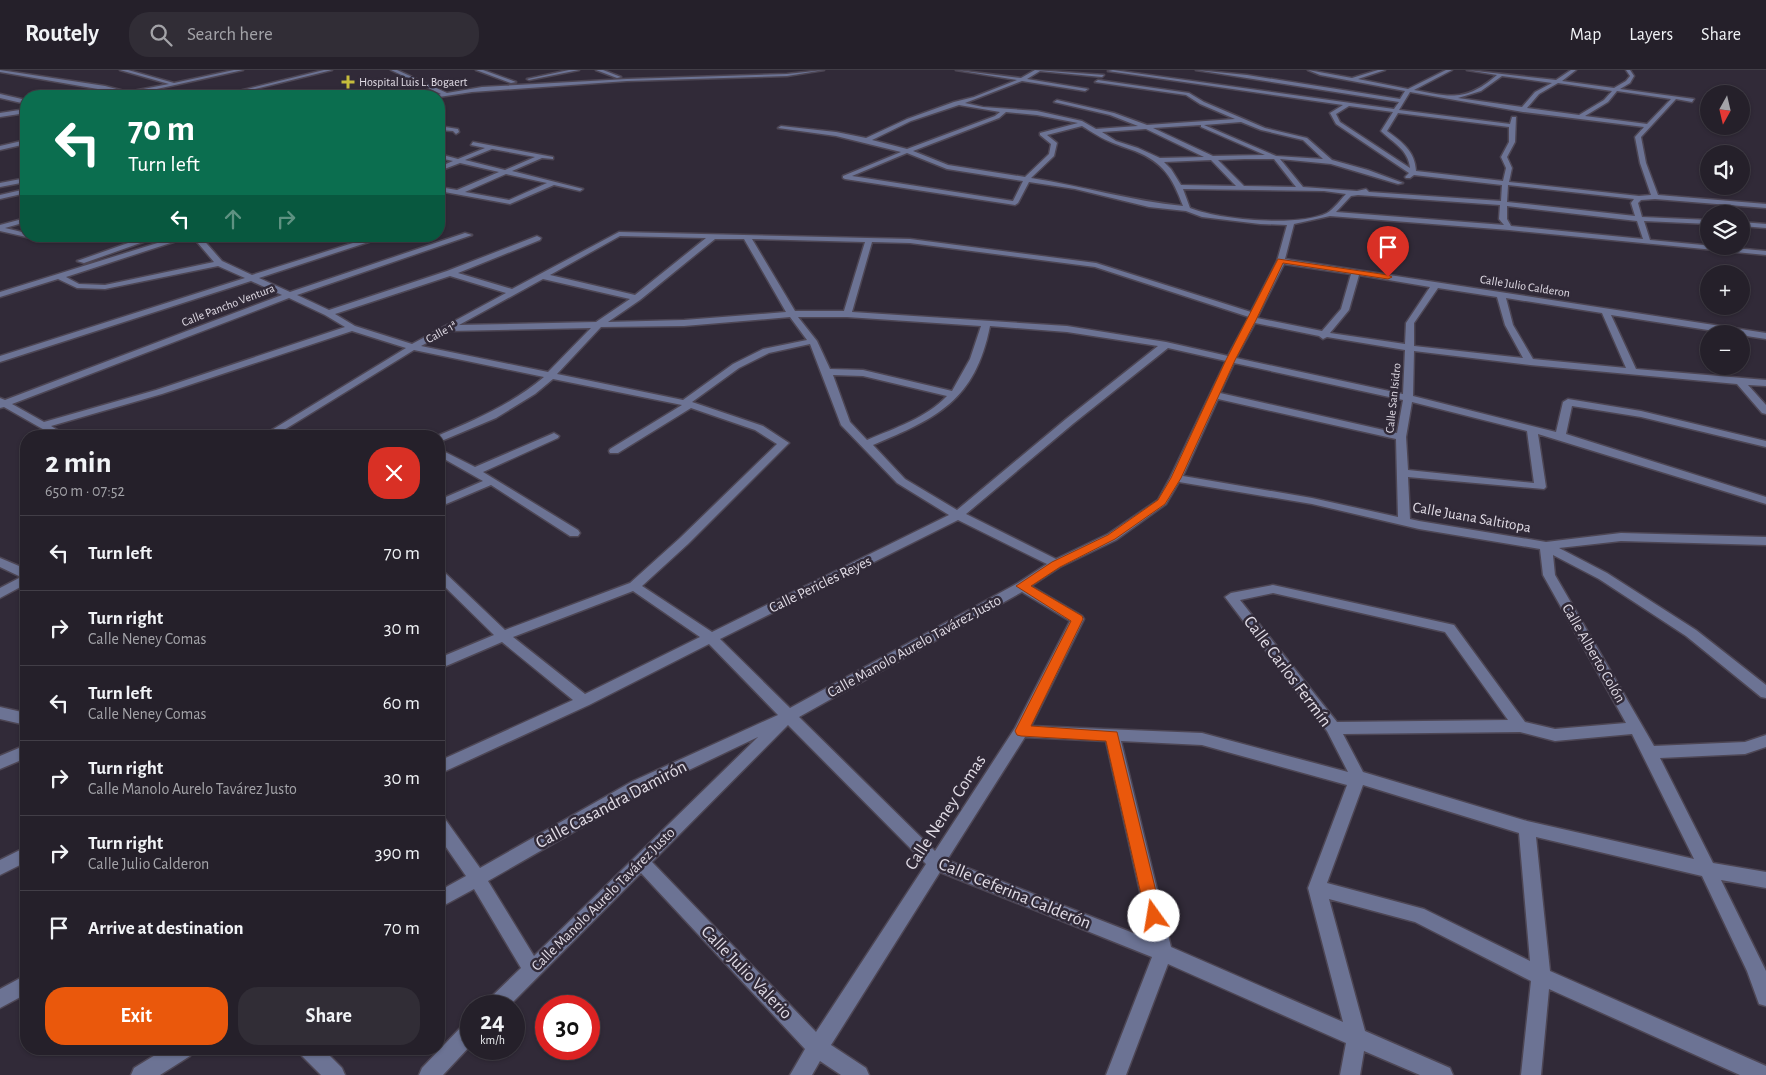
<!DOCTYPE html>
<meta charset="utf-8">
<style>
body{margin:0;font-family:"Alegreya Sans",sans-serif;background:#312d36;color:#f1f3f6;height:100vh;display:flex;flex-direction:column;font-size:19px;white-space:nowrap}
*{box-sizing:border-box;margin:0}
p{font-size:16px;color:#a3a3a8}
.icon{flex:none;width:28px;height:28px;fill:none;stroke:currentColor;stroke-width:2;stroke-linecap:round;stroke-linejoin:round}
.map{position:relative;flex:1;overflow:hidden}
.details{position:absolute;left:20px;top:360px;width:425px;height:625px;display:flex;flex-direction:column;background:#25202a;border-radius:20px;box-shadow:0 1px 4px #0004,0 0 0 1px #423e47}
.details>*{flex:none}
.banner{position:absolute;left:20px;top:20px;width:425px;height:152px;border-radius:20px;box-shadow:0 1px 4px #0004,0 0 0 1px #423e47;background:#0b6e4f;color:#fff;overflow:hidden}
.needle{width:32px;rotate:188deg}
.fabs{position:absolute;left:1700px;top:15px;display:grid;gap:10px}
.fabs a{display:grid;place-items:center;width:50px;height:50px;border-radius:50%;background:#25202a;box-shadow:0 1px 4px #0004,0 0 0 1px #423e47;font-size:25px}
.speed{position:absolute;left:460px;top:925px;display:flex;gap:10px;font-size:25px;font-weight:700;text-align:center}
.speed>*{display:grid;place-content:center;width:65px;height:65px;border-radius:50%;background:#25202a;box-shadow:0 1px 4px #0004,0 0 0 1px #423e47;line-height:1}
.speed small{font-size:12px;font-weight:400}
.speed .limit{border:8px solid #d22;background:#fff;color:#111}
.pin{position:absolute;display:grid;place-items:center;width:42px;height:42px;color:#fff;margin:-51px -21px;border-radius:50% 50% 50% 0;rotate:-45deg;box-shadow:0 0 5px #0007}
.pin .icon{rotate:45deg}
.me{position:absolute;width:55px;margin:-28px;rotate:347deg;stroke-linejoin:round;filter:drop-shadow(0 0 4px #0008)}
.turn{display:flex;align-items:center;gap:18px;height:105px;padding:0 25px;font-size:22px}
.turn .icon{width:65px;height:65px;stroke-width:2.5}
.turn b{display:block;font-size:35px;line-height:42px}
.lanes{display:flex;align-items:center;height:48px;padding:0 25px;background:#0003;justify-content:center;gap:25px;direction:ltr}
.lanes .off{opacity:.35}
.round{display:grid;place-items:center;flex:none;width:52px;height:52px;border-radius:20px;background:#312d36}
.overview{display:flex;align-items:center;justify-content:space-between;height:85px;padding:0 25px}
h1{font-size:30px;font-weight:700;line-height:38px}
.primary-button{display:flex;gap:10px;margin-top:auto;padding:10px 25px}
.primary-button a{flex:1;height:58px;border-radius:20px;background:#ea580c;color:#fff;font-size:20px;font-weight:700;line-height:58px;text-align:center}
.primary-button a+a{background:#312d36;color:#f1f3f6}
ul{padding:0;list-style:none}
li{display:flex;align-items:center;gap:15px;height:75px;padding:0 25px;border-top:1px solid #423e47}
li div{flex:1}
li b{display:block;font-size:19px}
li em{font-style:normal}
header{display:flex;align-items:center;gap:30px;box-sizing:border-box;height:70px;padding:0 25px;background:#25202a;border-bottom:1px solid #423e47}
header strong{font-size:24px}
nav{display:flex;gap:28px;margin-inline-start:auto;font-size:18px}
.search{width:350px;height:45px;background:#312d36;display:flex;align-items:center;gap:12px;box-sizing:border-box;padding:0 18px;border-radius:20px;color:#a3a3a8;font-size:19px}
.map>svg:first-child{display:block}
.lines{fill:none;stroke-linecap:round;stroke-linejoin:round}
.minor-casing{stroke:#4d4654;stroke-width:3}
.minor{fill:#6c7394;fill-rule:evenodd}
.route{fill:#ea580c;stroke:#983908}
.poi-dot{fill:#c6bc3c;stroke:#312a38;stroke-width:2}
.labels{text-anchor:middle;stroke-width:5;stroke-linejoin:round;paint-order:stroke}
.far-poi-label{font-size:12px;fill:#e0dbe5;stroke:#312a38;text-anchor:start}
.far-street-label{font-size:12px;fill:#e0dbe5;stroke:#312a38}
.street-label{font-size:15px;fill:#e0dbe5;stroke:#312a38}
.near-street-label{font-size:18px;fill:#e0dbe5;stroke:#312a38}
</style>
<header>
<strong>Routely</strong>
<div class="search"><svg class="icon" aria-label="search" viewBox="0 0 24 24"><circle cx="10" cy="10" r="6"/><path d="M15 15l6 6"/></svg>Search here</div>
<nav><a>Map</a><a>Layers</a><a>Share</a></nav>
</header>
<div class="map">
<svg width="1766" height="1005" viewBox="0 0 1766 1005">
<rect width="100%" height="100%" fill="#312a38"/>
<g class="lines">
<defs>
<path id="minor" d="M0 0 105 16 128 22 169 14 120 0H128L174 13 234 0H243L134 24 138 26 0 2Z
M324 0H332L227 26H219Z
M391 0H397L447 23 482 17 627 9 787 4 824 0 787 6 627 11 472 22 439 27 435 26 441 24Z
M476 0H483L516 12 511 13Z
M569 0H579L529 10 527 9Z
M596 0H603L621 7 617 8Z
M956 0 1021 8 1035 0 1104 5 1102 7 1040 1 1027 9 1088 19 1085 21 1022 11 965 33 983 37 1037 41 1082 51 1096 59 1138 56 1110 45 1054 32 1057 30 1114 43 1147 55 1235 49 1200 34 1186 25 1095 12 1098 10 1189 23 1204 32 1265 58 1307 68 1332 90 1368 100 1403 113 1398 114 1331 94 1280 89 1303 117 1357 121 1366 119 1369 122 1501 131 1502 115 1414 105 1410 108H1406L1405 107 1409 103 1336 54 1330 43 1343 35 1108 1 1113 0 1394 39 1399 32 1196 0 1247 5 1400 29 1405 21 1320 5 1308 0 1352 8 1378 0H1385L1358 9 1408 19 1446 0H1452L1414 20C1450 27 1466 32 1497 5L1467 0 1556 10 1571 0H1576L1562 11 1614 18 1626 11 1630 6 1626 0H1630L1634 6 1630 13 1620 19 1694 29 1692 32 1676 29 1641 67 1646 93 1658 125 1766 134V138L1655 129 1641 130 1638 133 1642 147 1709 150V154L1644 151 1650 170 1766 181V185L1509 160 1330 146 1294 154 1285 189 1766 263V269L1611 245 1636 299 1766 310V316L1748 315 1766 335V344L1762 343 1737 314 1530 295 1414 281 1413 326 1556 362 1563 332 1568 329 1641 341 1766 371V377L1641 347 1572 336 1566 364 1766 427V434L1538 364 1546 417 1544 419 1408 407 1410 449 1419 451 1546 472 1621 463 1766 467V475L1621 471 1559 478 1607 503 1696 560 1766 615V628L1761 627 1686 566 1599 509 1553 485 1555 505 1654 676 1745 672 1766 665V677L1745 684 1660 688 1713 793 1766 802V818L1721 810 1766 901V936L1759 934 1747 901 1702 806 1536 767 1550 901 1766 996V1005H1740L1549 919 1541 1005H1521L1531 911 1415 852 1329 829 1365 961 1450 998 1453 1005H1420L1364 981 1360 1005H1340L1346 973 1168 894 1126 1005H1106L1152 887 940 802 831 975 866 998 869 1005H841L820 991 812 1005H790L805 979 641 803 509 936H487L489 929 521 898 474 819 439 838V821L466 806 439 767V747L445 749 480 798 633 711 778 645 709 574 589 635 439 704V691L573 630 502 572 439 599V588L494 565 439 511V500L443 501 505 560 630 513 680 468 777 374 755 360 691 338 618 383H610L609 381 610 379 682 335 553 309 535 324 496 348 439 372V366H437C475 350 512 334 544 307L414 280 274 366H262L406 278 352 261 162 324 51 356 67 366H55L4 337 0 338V328L5 330 282 225 251 211 0 292V286L245 208 218 196 105 219 77 218 58 209 0 227V222L180 166H192L66 207 79 214 105 215 214 192 192 166H200L222 191 252 205 375 166H387L259 208 290 222 465 163 472 165 297 225 329 240 447 201 537 166 541 168 540 170 458 203 512 219 619 162 910 169 1096 193 1251 242 1277 191 1287 155 1260 154 1202 147 1186 141 1149 137 1075 119 1029 112 1018 133 1015 135 845 109 843 108V106L901 82 836 66 778 58 781 56 836 62 866 68 907 49 954 32 974 27 1017 10ZM1502 6 1552 13 1535 22 1522 37 1458 28 1481 21ZM1558 13 1612 21 1604 30 1579 45 1527 38 1539 24ZM1617 21 1671 29 1647 54 1585 46 1608 32ZM1410 22 1523 42 1644 57 1635 67 1640 93 1651 125 1639 126 1509 112 1512 98 1507 87 1515 72 1516 47H1512L1510 54 1399 40ZM959 35 1000 42 995 46 907 79 872 70 911 51ZM1349 36 1393 42 1381 61C1393 73 1408 79 1410 98L1340 52 1336 44ZM1006 42 1037 45 1078 53 1040 63V65L1051 74 1049 84 1025 107 948 95 913 81 999 48ZM1398 43 1509 57V72L1501 87 1506 98 1503 111 1416 101C1415 81 1402 72 1387 61ZM1241 52 1261 60 1303 70 1323 89 1276 86 1204 55ZM1201 55V57L1265 85 1213 86 1153 58ZM1082 56C1092 62 1102 69 1113 73 1120 76 1127 78 1135 81 1164 93 1172 107 1183 136 1132 131 1082 116 1031 108L1054 86 1057 73 1047 65ZM1145 59H1146L1204 87 1160 88 1138 78 1116 71 1102 62ZM907 83 947 99 1023 111 1013 131 852 106ZM1245 89H1274L1296 117 1244 116 1218 90ZM1211 90 1236 116 1181 115 1171 99 1164 92ZM1508 115 1634 129 1631 133 1635 146 1507 132ZM1183 119 1324 121 1346 124C1341 129 1334 139 1327 143 1298 157 1220 150 1190 138ZM1358 125 1500 135 1499 149 1504 155 1336 142 1351 126ZM1507 136 1637 151 1643 169 1511 156 1507 149ZM620 166 706 168 635 225 550 205ZM715 169H744L786 242 684 250 608 252 640 230ZM752 169 865 172 844 241H795ZM872 172 910 173 1095 197 1249 247 1228 286 1166 272 1067 256 852 242ZM1284 194 1351 204 1341 239 1322 261 1257 248ZM1359 205 1430 217 1406 253 1405 274 1330 263 1349 240ZM450 206 506 223 412 274 355 256 335 244ZM543 209 630 229 596 252 459 255ZM1438 218 1497 227 1505 255 1523 288 1414 276V253ZM289 228 325 245 345 257 156 320 44 352 12 334ZM1506 228 1602 243 1626 298 1533 289 1513 255ZM790 247 807 270 763 279 733 294 683 330 557 304 601 257 684 256ZM798 247H847L981 256 970 289 952 321 863 300 830 299 817 271ZM1255 253 1319 266 1323 269 1327 267 1405 280 1403 324 1236 288ZM990 256 1067 262 1158 276 1066 349 957 440 905 409 873 375C937 348 975 331 990 256ZM591 258 548 302 421 276 449 261ZM810 274 841 355 897 413 949 445 712 562 642 516 688 474 789 373 763 356 692 332 739 298 769 283ZM1168 278 1226 291 1170 408 1158 430 1108 464 1056 489 966 444 1074 353ZM1234 293 1403 330 1397 363 1220 323ZM833 305 863 306 947 326C926 348 895 358 867 370L850 352ZM1218 329 1396 369 1398 447 1312 428 1183 406ZM1412 332 1527 361 1534 413 1408 400 1406 367ZM1179 412 1312 434 1419 459 1540 479 1543 505 1626 653 1555 659 1525 652 1454 555 1273 515 1231 523 1225 527 1327 661 1348 702 1202 663 1031 656 1084 549 1082 546 1031 516 1060 497 1116 470 1166 434ZM958 450 1047 494 1018 513 790 638 720 569ZM633 521 700 567 585 624 513 567ZM1022 522 1070 551 1015 658 935 781 799 647ZM1273 523 1445 562 1508 650 1337 652 1240 530ZM788 655 926 794 816 962 652 792ZM1520 662 1555 671 1632 664 1694 789 1527 751 1363 702 1343 664ZM758 667 534 886 488 811 645 721ZM1025 667 1106 671 1151 870 947 790ZM1121 671 1202 675 1347 715 1308 818 1343 952 1171 877ZM1363 715 1519 763 1530 891 1424 839 1327 813Z
M0 24 26 30V34L0 28Z
M26 39V43L0 47V43Z
M439 56 458 59 459 62 456 64 453 61 439 60Z
M26 70V74L0 80V76Z
M473 72 553 87V89L542 88 512 101 583 119 580 121 554 115 510 134 439 121V117L457 120 499 102 460 93 439 101V97L453 91 439 88V84L458 89 485 78 471 75ZM492 79 535 87 505 100 465 90ZM506 104 547 113 509 130 465 122Z
M26 108V112L0 117V113Z
M26 119V123L0 129V125Z
M26 148V152L5 158 26 163V166H60L44 171 0 161V155Z
M1741 152 1766 154V158L1741 156Z
M148 166H160L84 193 77 191Z
M554 363 559 366 558 368 483 402 578 460 580 463 578 466H570L491 415 439 437V430L483 411 439 386V379L475 397Z
M0 488 26 499V514L0 528V518L21 507 0 497Z
M0 637 26 643V655L0 649Z
M26 675V688L0 699V686Z
M26 777V792L0 805V790Z
M26 905V924L0 938V919Z
M471 951V975L443 1005H419L422 998 464 954Z
M165 979H193L190 986 160 1005H131L134 998Z
M299 979H323L342 998 345 1005H321L302 986Z"/>
</defs>
<!-- minor casing -->
<use href="#minor" class="minor-casing"/>
<!-- minor -->
<use href="#minor" class="minor"/>
</g>
<!-- route -->
<path class="route" d="M1278 189 1388 205 1392 207 1388 209 1283 193 1256 250 1235 290 1181 408 1165 434 1115 469 1060 497 1031 516 1082 546 1083 549 1031 656 1117 662 1162 846 1160 852 1154 854 1149 852 1146 846 1106 671 1021 666 1017 665 1015 661 1071 551 1016 516 1052 492 1108 465 1158 430 1171 408 1226 290Z"/>
<!-- markers -->
<path class="poi-dot" d="M345.5 4.5h5v5h5v5h-5v5h-5v-5h-5v-5h5z"/>
<g class="labels">
<!-- far-poi labels -->
<g class="far-poi-label">
<text x="359" y="16">Hospital Luis L. Bogaert</text>
</g>
<!-- far-street labels -->
<g class="far-street-label">
<text transform="translate(1525 216) rotate(9)" y="4">Calle Julio Calderon</text>
<text transform="translate(228 235) rotate(-21)" y="4">Calle Pancho Ventura</text>
<text transform="translate(441 262) rotate(-29)" y="4">Calle 1ª</text>
<text transform="translate(1393 328) rotate(-84)" y="4">Calle San Isidro</text>
</g>
<!-- street labels -->
<g class="street-label">
<text transform="translate(1472 447) rotate(10)" y="5">Calle Juana Saltitopa</text>
<text transform="translate(820 514) rotate(-26)" y="5">Calle Pericles Reyes</text>
<text transform="translate(914 576) rotate(-29)" y="5">Calle Manolo Aurelo Tavárez Justo</text>
<text transform="translate(1594 583) rotate(60)" y="5">Calle Alberto Colón</text>
<text transform="translate(603 829) rotate(-45)" y="5">Calle Manolo Aurelo Tavárez Justo</text>
</g>
<!-- near-street labels -->
<g class="near-street-label">
<text transform="translate(1288 601) rotate(53)" y="6">Calle Carlos Fermín</text>
<text transform="translate(611 734) rotate(-28)" y="6">Calle Casandra Damirón</text>
<text transform="translate(945 742) rotate(-57)" y="6">Calle Neney Comas</text>
<text transform="translate(1015 823) rotate(22)" y="6">Calle Ceferina Calderón</text>
<text transform="translate(747 902) rotate(46)" y="6">Calle Julio Valerio</text>
</g>
</g>
</svg>
<div class="fabs">
<a><svg class="needle" viewBox="-14 -14 28 28"><path d="M0-13l5 13h-10z" fill="#e53935"/><path d="M0 13l5-13h-10z" fill="#a3a3a8"/></svg></a>
<a><svg class="icon" aria-label="sound" viewBox="0 0 24 24"><path d="M4 9h4l5-4v14l-5-4H4zM17 9q2 3 0 6"/></svg></a>
<a><svg class="icon" aria-label="layers" viewBox="0 0 24 24"><path d="M12 4l9 5-9 5-9-5zM3 14l9 5 9-5"/></svg></a>
<a>+</a>
<a>−</a>
</div>
<div class="speed"><div>24<small>km/h</small></div><div class="limit">30</div></div>
<div class="pin" style="left:1388px;top:207px;background:#d93025"><svg class="icon" aria-label="arrive" viewBox="0 0 24 24"><path d="M6 21V4h12l-3 4 3 4H6"/></svg></div>
<svg class="me" style="left:1154px;top:846px" viewBox="-20 -20 40 40"><circle r="19" fill="#fff"/><path d="M0-13L10 11 0 6-10 11z" fill="#ea580c"/></svg>
<div class="banner">
<div class="turn"><svg class="icon" aria-label="left" viewBox="0 0 24 24"><path d="M17 20v-9H6M10 6l-5 5 5 5"/></svg><div><b>70 m</b>Turn left</div></div>
<div class="lanes"><svg class="icon" aria-label="left" viewBox="0 0 24 24"><path d="M17 20v-9H6M10 6l-5 5 5 5"/></svg><svg class="icon off" aria-label="ahead" viewBox="0 0 24 24"><path d="M12 20V5M6 11l6-6 6 6"/></svg><svg class="icon off" aria-label="right" viewBox="0 0 24 24"><path d="M7 20v-9h11M14 6l5 5-5 5"/></svg></div>
</div>
<section class="details">
<div class="overview"><div><h1>2 min</h1><p>650 m · 07:52</p></div><a class="round" style="background:#d93025;color:#fff"><svg class="icon" aria-label="close" viewBox="0 0 24 24"><path d="M6 6l12 12M18 6L6 18"/></svg></a></div>
<ul>
<li><svg class="icon" aria-label="left" viewBox="0 0 24 24"><path d="M17 20v-9H6M10 6l-5 5 5 5"/></svg><div><b>Turn left</b></div><em>70 m</em></li>
<li><svg class="icon" aria-label="right" viewBox="0 0 24 24"><path d="M7 20v-9h11M14 6l5 5-5 5"/></svg><div><b>Turn right</b><p>Calle Neney Comas</p></div><em>30 m</em></li>
<li><svg class="icon" aria-label="left" viewBox="0 0 24 24"><path d="M17 20v-9H6M10 6l-5 5 5 5"/></svg><div><b>Turn left</b><p>Calle Neney Comas</p></div><em>60 m</em></li>
<li><svg class="icon" aria-label="right" viewBox="0 0 24 24"><path d="M7 20v-9h11M14 6l5 5-5 5"/></svg><div><b>Turn right</b><p>Calle Manolo Aurelo Tavárez Justo</p></div><em>30 m</em></li>
<li><svg class="icon" aria-label="right" viewBox="0 0 24 24"><path d="M7 20v-9h11M14 6l5 5-5 5"/></svg><div><b>Turn right</b><p>Calle Julio Calderon</p></div><em>390 m</em></li>
<li><svg class="icon" aria-label="arrive" viewBox="0 0 24 24"><path d="M6 21V4h12l-3 4 3 4H6"/></svg><div><b>Arrive at destination</b></div><em>70 m</em></li>
</ul>
<div class="primary-button"><a>Exit</a><a>Share</a></div>
</section>
</div>
